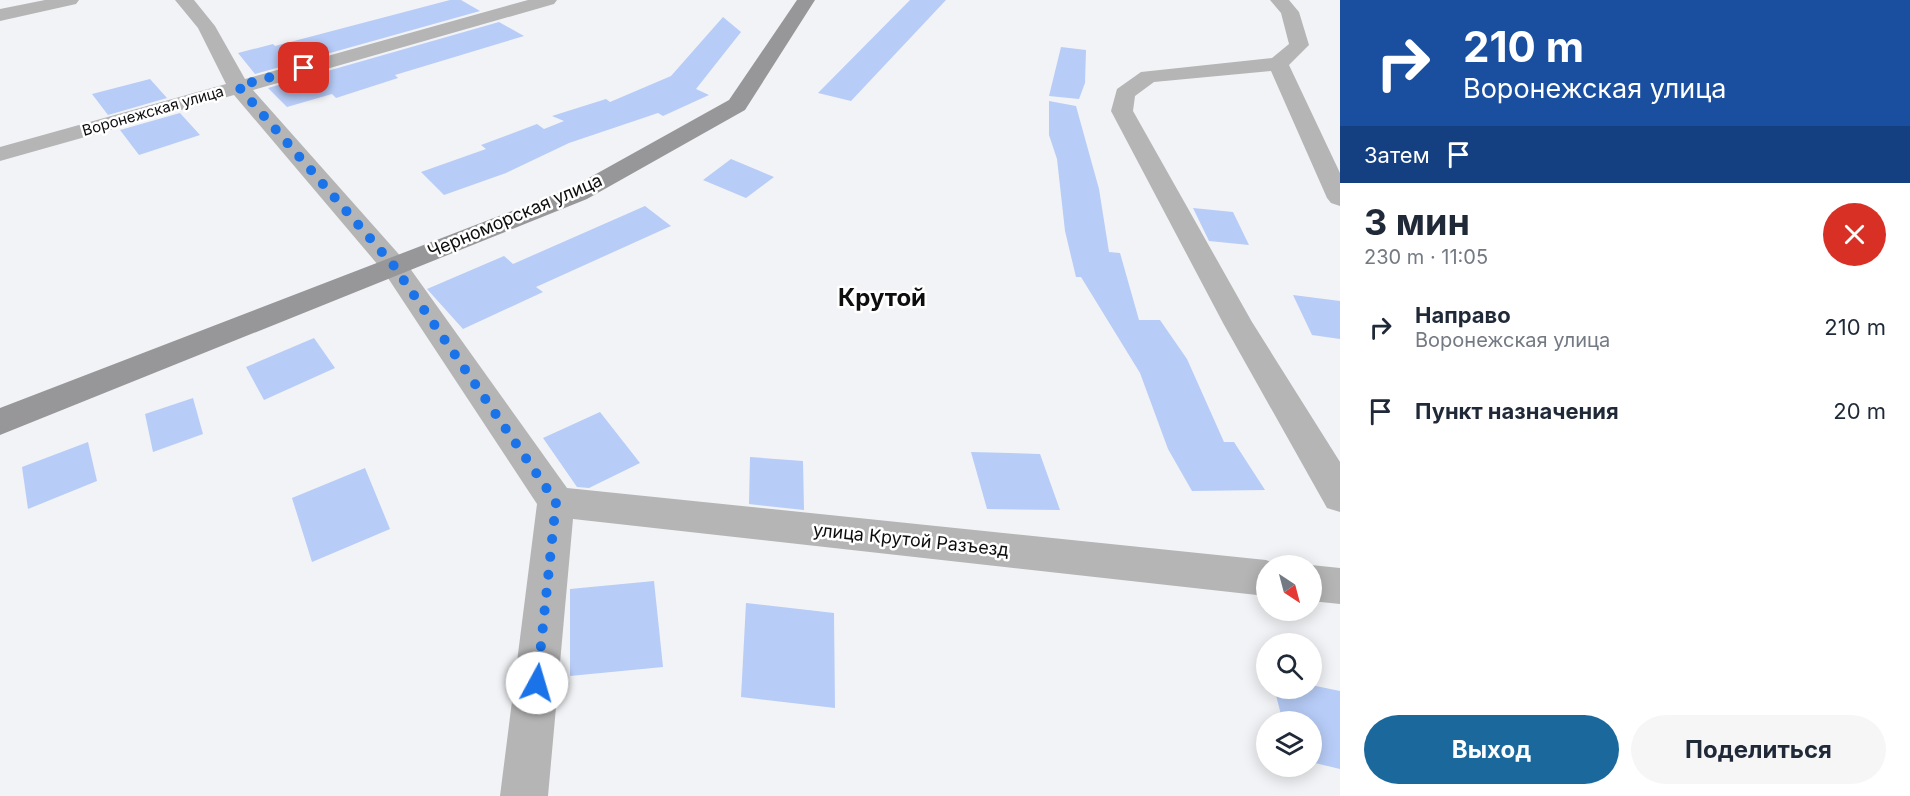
<!DOCTYPE html>
<html lang="ru">
<meta charset="utf-8">
<style>
body{margin:0;font-family:Inter,sans-serif;background:#f6f6f7;color:#1f2937;height:100vh;display:flex;flex-direction:column;font-size:22px;white-space:nowrap}
*{box-sizing:border-box;margin:0}
p{font-size:20px;color:#747a83}
.icon{flex:none;width:33px;height:33px;fill:none;stroke:currentColor;stroke-width:2;stroke-linecap:round;stroke-linejoin:round}
.map{position:relative;flex:1;overflow:hidden}
.details{display:flex;flex-direction:column;background:#fff;width:570px}
.details>*{flex:none}
.banner{background:#1a4fa0;color:#fff;overflow:hidden}
.needle{width:39px;rotate:144deg}
.buttons{position:absolute;left:1256px;top:555px;display:grid;gap:12px}
.buttons a{display:grid;place-items:center;width:66px;height:66px;border-radius:50%;background:#fff;box-shadow:0 3px 15px #0003;font-size:30px}
.pin{position:absolute;display:grid;place-items:center;width:51px;height:51px;color:#fff;margin:-26px;border-radius:12px;box-shadow:0 3px 9px #0006}
.me{position:absolute;width:66px;margin:-33px;rotate:6deg;stroke-linejoin:round;filter:drop-shadow(0 0 4px #0008)}
.turn{display:flex;align-items:center;gap:21px;height:126px;padding:0 24px;font-size:27px}
.turn .icon{width:78px;height:78px;stroke-width:2.5}
.turn b{display:block;font-size:42px;line-height:51px}
.then{display:flex;align-items:center;height:57px;padding:0 24px;background:#0003;gap:12px;font-size:22px}
.round{display:grid;place-items:center;flex:none;width:63px;height:63px;border-radius:32px;background:#f6f6f7}
.headline{display:flex;align-items:center;justify-content:space-between;height:102px;padding:0 24px}
h1{font-size:36px;font-weight:700;line-height:45px}
.cta{display:flex;gap:12px;margin-top:auto;padding:12px 24px}
.cta a{flex:1;height:69px;border-radius:36px;background:#1b699c;color:#fff;font-size:24px;font-weight:700;line-height:69px;text-align:center}
.cta a+a{background:#f6f6f7;color:#1f2937}
ul{padding:0;list-style:none}
li{display:flex;align-items:center;gap:18px;height:84px;padding:0 24px}
li div{flex:1}
li b{display:block;font-size:22px}
li em{font-style:normal}
main{display:flex;flex:1;min-height:0}
.map>svg:first-child{display:block}
.building{fill:#b7ccf7}
.lines{fill:none;stroke-linecap:round;stroke-linejoin:round}
.minor{fill:#b5b5b6;fill-rule:evenodd}
.secondary{fill:#979799;fill-rule:evenodd}
.route{stroke:#1a73e8;stroke-width:10;stroke-dasharray:0 18}
.labels{text-anchor:middle;stroke-width:5;stroke-linejoin:round;paint-order:stroke}
.far-street-label{font-size:15px;fill:#0e0e0f;stroke:#fff}
.street-label{font-size:18px;fill:#0e0e0f;stroke:#fff}
.district-label{font-size:24px;font-weight:bold;fill:#0e0e0f;stroke:#fff}
</style>
<main>
<div class="map">
<svg width="1340" height="796" viewBox="0 0 1340 796">
<rect width="100%" height="100%" fill="#f2f3f6"/>
<!-- building -->
<path class="building" d="M450 0H461L480 11 255 74 238 53 273 44 275 46Z
M910 0H946L851 101 818 93Z
M723 17 741 32 696 89 709 95 663 116 658 113 569 143 506 173 444 195 421 172 486 149 481 145 537 124 544 129 564 121 552 116 606 99 610 102 671 76Z
M499 22 524 36 395 75 398 78 336 98 332 94 287 107 268 88Z
M1061 47 1086 50 1085 83 1079 99 1049 96Z
M150 79 167 98 108 115 92 94Z
M1049 101 1076 106 1099 189 1109 252 1120 253 1139 320H1160L1187 359 1224 442H1234L1265 490 1192 491 1168 449 1140 373 1081 277H1076L1065 231 1057 159 1049 135Z
M180 113 200 135 139 155 120 130Z
M731 159 774 177 746 198 703 180Z
M645 206 671 226 536 287 543 292 463 329 427 289 504 256 513 264Z
M1193 208 1233 212 1249 245 1209 241Z
M1293 295 1340 301V339L1312 335Z
M314 338 335 368 264 400 246 367Z
M193 398 203 434 153 452 145 414Z
M600 412 640 463 589 488 577 487 543 438Z
M88 442 97 481 28 509 22 467Z
M971 452 1040 454 1060 510 987 509Z
M750 457 803 461 804 510 749 504Z
M365 468 390 529 312 562 292 498Z
M654 581 663 667 570 676V589Z
M746 603 834 613 835 708 741 697Z
M1311 685 1340 691V769L1311 762V722H1283L1274 688H1311Z"/>
<g class="lines">
<!-- minor -->
<path class="minor" d="M45 0H79L76 4 0 21V9Z
M175 0H194L215 26 245 79 528 0H557L554 4 253 90 404 260 567 488 1266 560 1280 566H1266V596L573 519 548 796H500L537 504 384 272 234 95 0 161V147L226 84 198 28Z
M1270 0H1289L1299 12 1309 45 1289 65 1340 173V206L1331 203 1327 198 1271 71 1154 82 1135 96 1133 111 1252 322 1340 462V512L1327 508 1223 323 1111 111 1117 89 1141 72 1272 58 1289 44 1281 13Z
M1311 565 1340 568V604L1311 601Z"/>
<!-- secondary -->
<path class="secondary" d="M797 0H815L745 110 587 199 0 435V408L569 189 729 100Z"/>
</g>
<g class="lines">
<!-- route -->
<path class="route" d="M304 68 238 86 394 266 556 502 537 683"/>
</g>
<g class="labels">
<!-- far-street labels -->
<g class="far-street-label">
<text transform="translate(153 111) rotate(-16)" y="5">Воронежская улица</text>
</g>
<!-- street labels -->
<g class="street-label">
<text transform="translate(515 216) rotate(-23)" y="6">Черноморская улица</text>
<text transform="translate(911 540) rotate(6)" y="6">улица Крутой Разъезд</text>
</g>
<!-- district labels -->
<g class="district-label">
<text x="882" y="306">Крутой</text>
</g>
</g>
</svg>
<div class="buttons">
<a><svg class="needle" viewBox="-14 -14 28 28"><path d="M0-13l5 13h-10z" fill="#e53935"/><path d="M0 13l5-13h-10z" fill="#747a83"/></svg></a>
<a><svg class="icon" aria-label="search" viewBox="0 0 24 24"><circle cx="10" cy="10" r="6"/><path d="M15 15l6 6"/></svg></a>
<a><svg class="icon" aria-label="layers" viewBox="0 0 24 24"><path d="M12 4l9 5-9 5-9-5zM3 14l9 5 9-5"/></svg></a>
</div>
<div class="pin" style="left:304px;top:68px;background:#d93025"><svg class="icon" aria-label="arrive" viewBox="0 0 24 24"><path d="M6 21V4h12l-3 4 3 4H6"/></svg></div>
<svg class="me" style="left:537px;top:683px" viewBox="-20 -20 40 40"><circle r="19" fill="#fff"/><path d="M0-13L10 11 0 6-10 11z" fill="#1a73e8"/></svg>
</div>
<section class="details">
<div class="banner">
<div class="turn"><svg class="icon" aria-label="right" viewBox="0 0 24 24"><path d="M7 20v-9h11M14 6l5 5-5 5"/></svg><div><b>210 m</b>Воронежская улица</div></div>
<div class="then">Затем<svg class="icon" aria-label="arrive" viewBox="0 0 24 24"><path d="M6 21V4h12l-3 4 3 4H6"/></svg></div>
</div>
<div class="headline"><div><h1>3 мин</h1><p>230 m · 11:05</p></div><a class="round" style="background:#d93025;color:#fff"><svg class="icon" aria-label="close" viewBox="0 0 24 24"><path d="M6 6l12 12M18 6L6 18"/></svg></a></div>
<ul>
<li><svg class="icon" aria-label="right" viewBox="0 0 24 24"><path d="M7 20v-9h11M14 6l5 5-5 5"/></svg><div><b>Направо</b><p>Воронежская улица</p></div><em>210 m</em></li>
<li><svg class="icon" aria-label="arrive" viewBox="0 0 24 24"><path d="M6 21V4h12l-3 4 3 4H6"/></svg><div><b>Пункт назначения</b></div><em>20 m</em></li>
</ul>
<div class="cta"><a>Выход</a><a>Поделиться</a></div>
</section>
</main>
